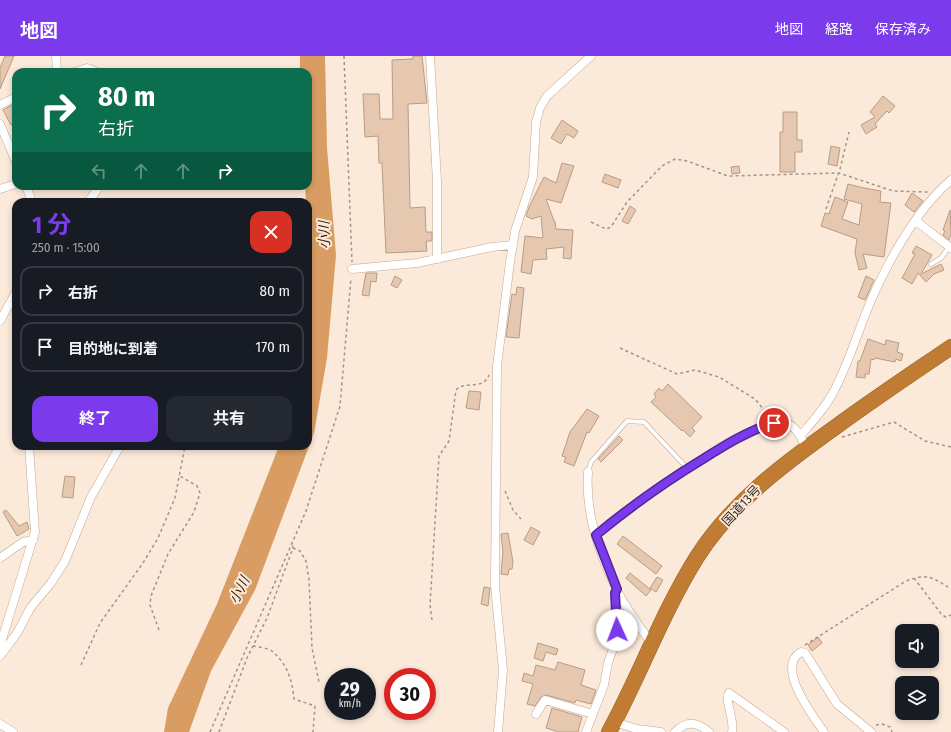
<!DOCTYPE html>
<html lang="ja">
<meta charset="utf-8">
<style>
body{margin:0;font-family:"Fira Sans Condensed","Noto Sans JP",sans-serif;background:#242831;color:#f1f3f6;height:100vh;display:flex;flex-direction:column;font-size:15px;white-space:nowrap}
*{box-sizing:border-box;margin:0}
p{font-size:13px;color:#9ea1a6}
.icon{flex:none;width:22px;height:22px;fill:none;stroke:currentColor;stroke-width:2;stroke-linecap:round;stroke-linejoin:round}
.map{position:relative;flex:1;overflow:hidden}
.panel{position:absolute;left:12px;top:142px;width:300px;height:252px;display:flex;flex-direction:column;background:#171b24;border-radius:12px;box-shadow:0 2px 6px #0003}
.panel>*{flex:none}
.top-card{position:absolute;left:12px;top:12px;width:300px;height:122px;border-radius:12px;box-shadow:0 2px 6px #0003;background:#0b6e4f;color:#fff;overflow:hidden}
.buttons{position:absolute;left:895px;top:568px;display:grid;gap:8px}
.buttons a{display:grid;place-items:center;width:44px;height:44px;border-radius:8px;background:#171b24;box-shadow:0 2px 6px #0003;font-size:20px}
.speed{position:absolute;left:324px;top:612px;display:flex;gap:8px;font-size:20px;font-weight:700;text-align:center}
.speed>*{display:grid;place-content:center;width:52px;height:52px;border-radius:50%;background:#171b24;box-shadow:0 2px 6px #0003;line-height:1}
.speed small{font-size:10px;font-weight:400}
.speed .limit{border:6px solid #d22;background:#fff;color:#111}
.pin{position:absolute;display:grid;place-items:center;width:34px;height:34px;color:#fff;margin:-17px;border:2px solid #fff;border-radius:50%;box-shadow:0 1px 4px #0007}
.me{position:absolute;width:44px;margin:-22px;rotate:358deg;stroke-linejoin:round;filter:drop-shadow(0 0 3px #0008)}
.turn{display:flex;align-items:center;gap:14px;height:84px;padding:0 20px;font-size:18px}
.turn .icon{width:52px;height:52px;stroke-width:2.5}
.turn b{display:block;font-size:28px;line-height:34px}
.lanes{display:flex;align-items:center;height:38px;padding:0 20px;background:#0003;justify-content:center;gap:20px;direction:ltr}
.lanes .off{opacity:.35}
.round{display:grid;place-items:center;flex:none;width:42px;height:42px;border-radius:12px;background:#242831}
.head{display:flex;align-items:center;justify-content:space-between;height:68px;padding:0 20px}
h1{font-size:24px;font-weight:700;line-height:30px;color:#7c3aed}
.primary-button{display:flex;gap:8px;margin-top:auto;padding:8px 20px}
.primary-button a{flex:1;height:46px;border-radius:12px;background:#7c3aed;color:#fff;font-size:16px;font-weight:700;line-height:46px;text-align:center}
.primary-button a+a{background:#242831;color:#f1f3f6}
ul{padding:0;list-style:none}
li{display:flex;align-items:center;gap:12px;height:50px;margin:0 8px 6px;padding:0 12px;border:2px solid #363941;border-radius:12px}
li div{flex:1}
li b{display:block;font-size:15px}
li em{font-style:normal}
header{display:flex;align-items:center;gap:24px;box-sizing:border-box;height:56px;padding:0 20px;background:#7c3aed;color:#fff}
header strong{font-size:19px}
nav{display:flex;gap:22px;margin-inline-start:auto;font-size:14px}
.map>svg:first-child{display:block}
.water{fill:#d99d64}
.building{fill:#e5c8af;stroke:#b89c84}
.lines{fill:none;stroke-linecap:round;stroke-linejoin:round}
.lane-casing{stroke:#c4a88f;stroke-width:5}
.street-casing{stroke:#c4a88f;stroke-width:9}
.highway-casing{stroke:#91612e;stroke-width:16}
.path{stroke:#a39488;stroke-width:1.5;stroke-dasharray:3 3;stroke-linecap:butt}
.lane{stroke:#fff;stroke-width:4}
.street{stroke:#fff;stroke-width:8}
.highway{stroke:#c17c33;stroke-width:15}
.route-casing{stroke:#51269a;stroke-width:10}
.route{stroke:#7c3aed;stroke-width:7}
.labels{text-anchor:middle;stroke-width:4;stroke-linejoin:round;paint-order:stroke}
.street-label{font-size:13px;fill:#392e24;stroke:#fbe9da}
.water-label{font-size:14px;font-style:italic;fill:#3c230a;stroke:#fbe9da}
</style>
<header>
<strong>地図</strong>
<nav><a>地図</a><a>経路</a><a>保存済み</a></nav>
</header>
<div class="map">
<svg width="951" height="676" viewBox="0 0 951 676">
<rect width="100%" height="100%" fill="#fbe9da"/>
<!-- water -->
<path class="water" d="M300 0H325L327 92 336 199 327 302 314 377 255 534 211 615 189 676H164L168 652 217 548 279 390H308V254L310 236 308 146H306L305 130H308V16H300Z"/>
<!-- building -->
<path class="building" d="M5 0H14L0 33V12Z
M413 0H422L427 47 408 48 410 152 425 151 426 176H432V185H426L427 195 386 197 382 107H379L378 80 365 81 363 38H379L380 63H393L392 4 413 3Z
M883 40 895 50 889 57 887 55 875 68 877 71 866 78 861 69 875 61 870 56Z
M16 47V66L11 69 3 54Z
M783 56H797V84H802V96H795V116H780V76H783Z
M562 64 578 75 574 82 567 78 561 88 551 82Z
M831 90 840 92 837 110 828 108Z
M562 107 574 110 561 147 546 143 554 165H555L556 173 573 174 571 203 563 202 564 191 546 193 547 203 533 204 531 218 521 216 525 180 543 182 541 160 532 163 526 160 529 151 544 121 556 127Z
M739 110 740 117 732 118 731 111Z
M605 118 621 124 618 132 602 126Z
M848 128 864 132 881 135 880 146 891 147 884 201 863 198 867 212 859 214 855 197 857 183 821 170 825 157 829 158 835 141 848 146 842 163 859 169 862 148 844 143Z
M912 137 923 145 914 156 905 149Z
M630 150 636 154 628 168 622 165Z
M950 154 951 178 949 184 943 179 945 175 943 174Z
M916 190 932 199 921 218 941 208 944 214 934 218 926 226 918 217 912 228 902 222 915 198 912 197Z
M366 217H377L376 226 371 225 369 240 362 239Z
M395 220 402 224 397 232 391 229Z
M866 220 874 224 865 244 858 241Z
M517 231 524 232 519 282 506 281 512 238 516 239Z
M868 283 885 289 886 284 899 287 897 296 903 298 901 305 896 303 895 306 875 302 874 304 871 303 869 318H865V322L856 321 858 305H860Z
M668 328 702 361 692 372 695 375 690 381 683 374 682 375 651 346 656 341 654 338 659 332 662 335Z
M469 335 481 336 479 354 466 352Z
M587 353 599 360 589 377 587 376 574 410 564 406 566 401 562 400 570 376Z
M619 380 623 384 601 406 598 403Z
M65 420 75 421 73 442 62 441Z
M6 454 19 470 27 466 29 473 17 480 3 456Z
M531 471 540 476 533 489 524 484Z
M508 477 513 506 512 513H509L508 519 501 518 503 496 501 478Z
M623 480 662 510 656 518 617 488Z
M630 517 651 534 646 540 626 522Z
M657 521 663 524 656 536 650 532Z
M484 531 490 532 488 550 481 548Z
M818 581 822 587 812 595 808 589Z
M538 587 558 593 556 599 546 596 543 605 534 602Z
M558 606 585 614 581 629 596 634 591 648 576 644 575 647 546 639 541 641 535 650 527 648 533 628 522 625 524 617 533 620 536 609 555 614Z
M552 652 582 661 578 676H559L546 672Z"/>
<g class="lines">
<defs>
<path id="lane" d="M931 208 941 202 949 191
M588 416 591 406 627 365 644 366 687 412"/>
<path id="street" d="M56 0 57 16
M430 0 437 125V203
M75 16 87 12 97 16
M0 49 16 41
M0 68 16 106
M26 130 32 146
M0 133 16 128
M88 146 100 130
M916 165 951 192
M352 213 417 207 492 191 513 189
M0 265 16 236
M801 379C813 365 827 350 835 333 850 304 859 272 872 242 891 200 916 154 951 124
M588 416C585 458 600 501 619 538 628 555 640 571 651 587
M596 479C643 440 693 405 748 378 757 374 769 365 779 365 794 366 801 380 806 392
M0 502 23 486 33 484
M0 590 35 476 29 390
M0 600 17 577 31 551 51 527 65 505 91 441 120 390
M536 658 545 644 593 658
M614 666 637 673 661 676
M0 668 13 676
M498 676 503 614 495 530 497 310 510 206 515 175 533 121 536 66 540 52 547 40 591 0
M586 676 604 629 608 607 615 587 617 574 615 537 617 533
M675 676C687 664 697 666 709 676
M732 676C735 665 724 643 729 637L784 676
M824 676C813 660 775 611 801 596L805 597 837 648 871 676"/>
<path id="highway" d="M609 676C640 619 662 557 697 501 732 446 785 407 837 370 874 343 913 317 951 291"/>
</defs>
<!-- lane casing -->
<use href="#lane" class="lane-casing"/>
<!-- street casing -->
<use href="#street" class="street-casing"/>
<!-- highway casing -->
<use href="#highway" class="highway-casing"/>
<!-- path -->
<path class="path" d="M344 0 352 206
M826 153 840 113 849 76
M591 166 606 173 611 171 627 146 662 110 675 103 687 105 728 120 839 117 893 135 928 136
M620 292 677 318 695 314 719 321 755 343 768 359
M842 381 894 366 925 385 951 391
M505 435 513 454 521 463
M293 492 300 495 306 505 309 524 312 592 319 626
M914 522 942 559 946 561 951 559
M432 564 430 549 439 400 449 385 456 334C465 324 483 335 489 319
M159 574 150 549 151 540 168 498 194 456 200 437 197 430 180 420
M805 589 906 525C928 517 932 521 951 533
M253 590C259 591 268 592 272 595 288 609 292 624 294 643L315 650 313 676
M81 609 100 567 143 507 158 482 175 442 185 390
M876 669 882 668 890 671 892 676
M210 676 306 455 340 350 351 222
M219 676 247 602 267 562 293 492 292 486"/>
<!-- lane -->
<use href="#lane" class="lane"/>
<!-- street -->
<use href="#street" class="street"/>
<!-- highway -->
<use href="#highway" class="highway"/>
</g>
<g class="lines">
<defs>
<path id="route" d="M617 574 615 537 617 533 596 479C630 451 665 426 703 403 725 389 749 374 774 367"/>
</defs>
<!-- route casing -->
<use href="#route" class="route-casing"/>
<!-- route -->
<use href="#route" class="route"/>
</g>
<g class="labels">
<!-- street labels -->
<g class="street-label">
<text transform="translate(741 449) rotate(-47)" y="5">国道13号</text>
</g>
<!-- water labels -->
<g class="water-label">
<text transform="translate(324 179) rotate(-91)" y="5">小川</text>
<text transform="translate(239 534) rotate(-63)" y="5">小川</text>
</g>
</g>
</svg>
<div class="buttons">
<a><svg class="icon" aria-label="sound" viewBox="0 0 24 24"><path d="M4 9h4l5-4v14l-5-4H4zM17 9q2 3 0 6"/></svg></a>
<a><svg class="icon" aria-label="layers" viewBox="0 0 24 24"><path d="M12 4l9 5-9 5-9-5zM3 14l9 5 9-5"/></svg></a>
</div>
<div class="speed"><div>29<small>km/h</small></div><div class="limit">30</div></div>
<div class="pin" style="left:774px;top:367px;background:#d93025"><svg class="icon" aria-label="arrive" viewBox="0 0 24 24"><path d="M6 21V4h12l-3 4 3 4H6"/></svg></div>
<svg class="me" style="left:617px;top:574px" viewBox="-20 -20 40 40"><circle r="19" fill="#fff"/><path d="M0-13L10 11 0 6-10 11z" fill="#7c3aed"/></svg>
<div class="top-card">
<div class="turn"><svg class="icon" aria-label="right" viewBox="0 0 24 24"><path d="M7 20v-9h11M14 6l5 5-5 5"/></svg><div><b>80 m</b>右折</div></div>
<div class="lanes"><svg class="icon off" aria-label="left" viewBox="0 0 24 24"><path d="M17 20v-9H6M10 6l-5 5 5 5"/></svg><svg class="icon off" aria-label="ahead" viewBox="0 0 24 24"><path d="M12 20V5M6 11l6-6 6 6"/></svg><svg class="icon off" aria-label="ahead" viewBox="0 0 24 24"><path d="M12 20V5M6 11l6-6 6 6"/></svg><svg class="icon" aria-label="right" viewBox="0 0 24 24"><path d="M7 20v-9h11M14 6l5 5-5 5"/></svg></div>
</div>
<section class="panel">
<div class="head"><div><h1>1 分</h1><p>250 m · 15:00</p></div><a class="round" style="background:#d93025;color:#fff"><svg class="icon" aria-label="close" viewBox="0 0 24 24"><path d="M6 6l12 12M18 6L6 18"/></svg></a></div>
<ul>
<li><svg class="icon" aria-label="right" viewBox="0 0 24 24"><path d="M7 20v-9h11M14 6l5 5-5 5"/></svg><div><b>右折</b></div><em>80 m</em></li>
<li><svg class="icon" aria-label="arrive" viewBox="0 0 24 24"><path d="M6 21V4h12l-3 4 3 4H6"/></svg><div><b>目的地に到着</b></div><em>170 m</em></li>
</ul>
<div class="primary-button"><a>終了</a><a>共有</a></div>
</section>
</div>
